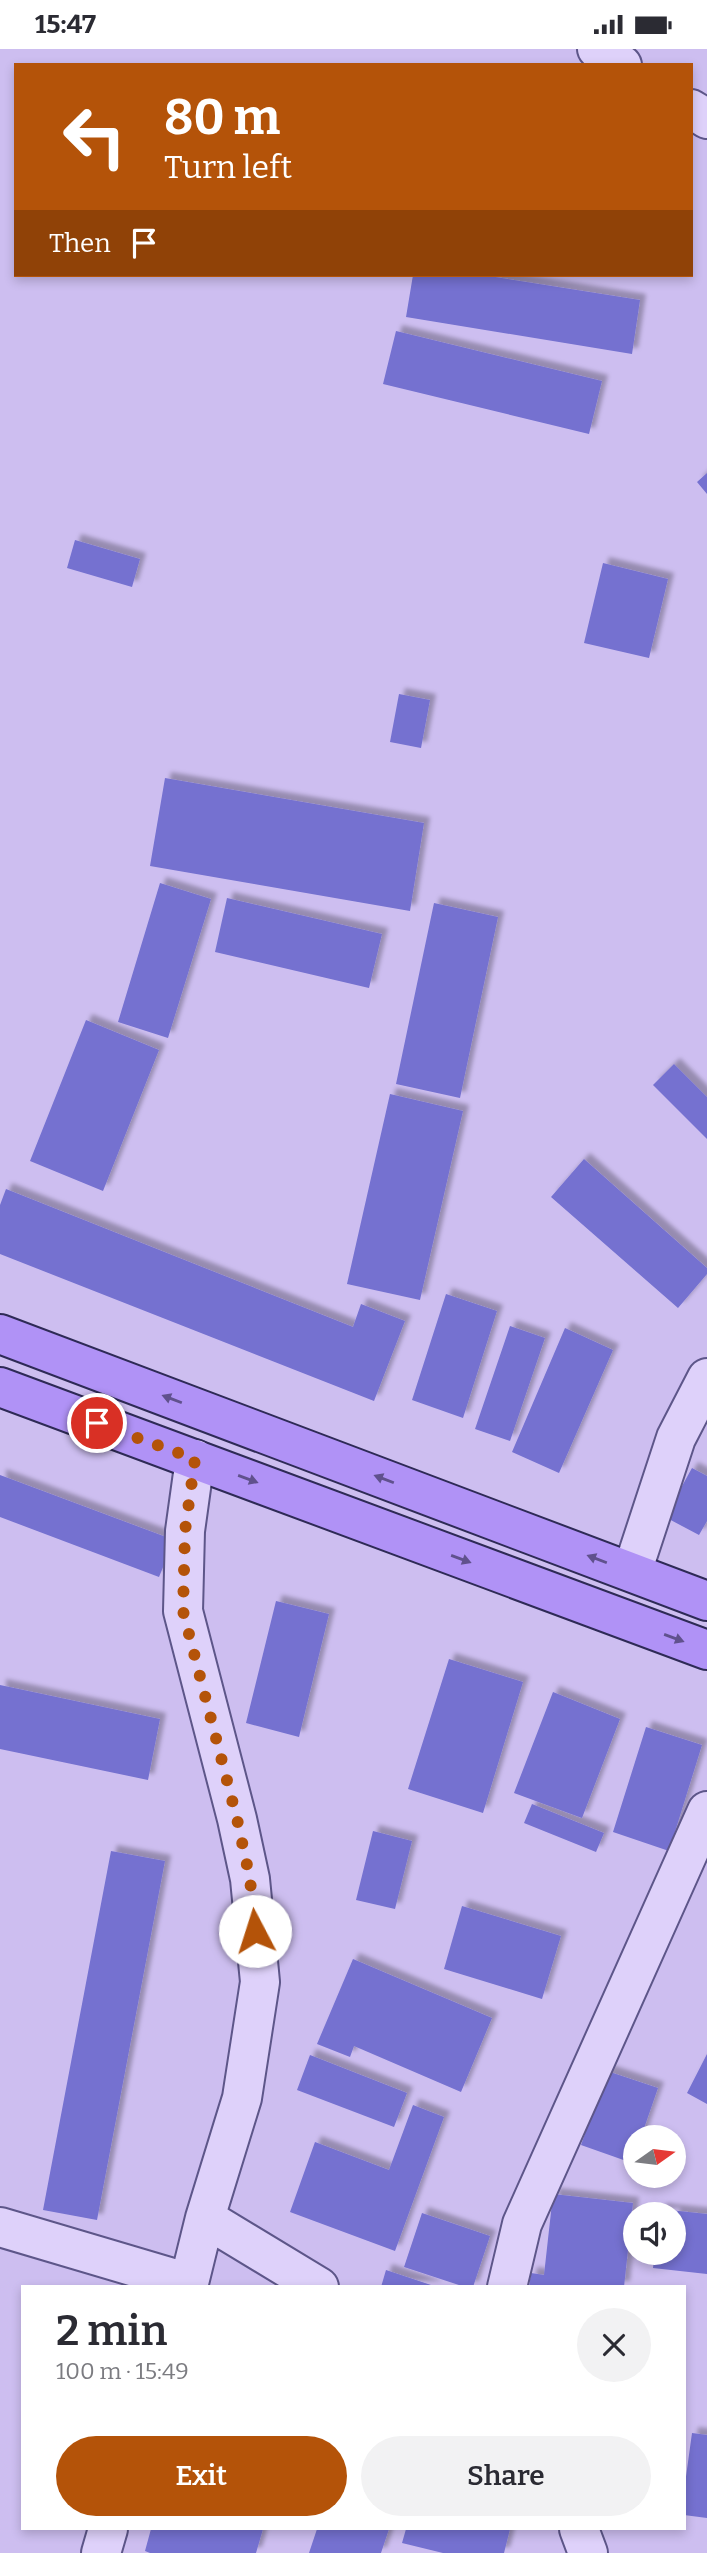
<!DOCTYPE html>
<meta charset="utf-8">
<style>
body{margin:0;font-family:Bitter,serif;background:#f2f2f3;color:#2b2b33;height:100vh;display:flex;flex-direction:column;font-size:26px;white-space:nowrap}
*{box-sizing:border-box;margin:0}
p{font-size:23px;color:#7c7c81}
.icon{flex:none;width:38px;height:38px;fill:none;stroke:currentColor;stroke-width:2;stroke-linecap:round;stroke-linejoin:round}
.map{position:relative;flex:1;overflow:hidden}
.drawer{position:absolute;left:21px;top:2236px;width:665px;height:245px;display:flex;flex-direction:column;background:#fff;border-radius:0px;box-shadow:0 4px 10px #0003}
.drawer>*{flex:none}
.guide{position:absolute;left:14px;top:14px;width:679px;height:214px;border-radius:0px;box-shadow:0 4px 10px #0003;background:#b45309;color:#fff;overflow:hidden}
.needle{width:46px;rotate:76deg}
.tools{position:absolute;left:623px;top:2076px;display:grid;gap:14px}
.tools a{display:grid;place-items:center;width:63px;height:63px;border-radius:50%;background:#fff;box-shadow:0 4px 10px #0003;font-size:35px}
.pin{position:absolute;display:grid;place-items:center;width:60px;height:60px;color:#fff;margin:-30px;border:4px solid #fff;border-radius:50%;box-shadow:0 2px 7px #0007}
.me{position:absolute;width:77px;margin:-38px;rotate:355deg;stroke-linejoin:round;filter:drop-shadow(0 0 5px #0008)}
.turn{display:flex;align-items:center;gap:24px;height:147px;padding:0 35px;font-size:32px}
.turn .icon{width:91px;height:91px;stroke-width:2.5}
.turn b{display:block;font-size:49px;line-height:60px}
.then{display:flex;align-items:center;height:66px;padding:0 35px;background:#0003;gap:14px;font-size:26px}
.round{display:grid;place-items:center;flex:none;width:74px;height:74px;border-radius:37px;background:#f2f2f3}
.overview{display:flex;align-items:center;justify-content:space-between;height:119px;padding:0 35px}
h1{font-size:42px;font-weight:600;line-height:52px}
.action{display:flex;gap:14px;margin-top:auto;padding:14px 35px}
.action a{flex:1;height:80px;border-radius:42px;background:#b45309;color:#fff;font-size:28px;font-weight:600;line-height:80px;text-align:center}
.action a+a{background:#f2f2f3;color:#2b2b33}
.status{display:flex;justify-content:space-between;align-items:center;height:49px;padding:0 35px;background:#fff;direction:ltr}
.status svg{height:19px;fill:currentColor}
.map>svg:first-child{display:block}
.building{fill:#7471d0;filter:url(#shadow)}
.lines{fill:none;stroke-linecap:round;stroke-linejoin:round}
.minor-casing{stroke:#5d5689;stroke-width:42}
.major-casing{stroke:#2e2a56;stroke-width:42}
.minor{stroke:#ded1fa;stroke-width:38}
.major{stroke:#b092f6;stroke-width:38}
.oneway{fill:#60518d}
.route{stroke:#b45309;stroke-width:12;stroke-dasharray:0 21.6}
</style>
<div class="status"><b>15:47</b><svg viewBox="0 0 49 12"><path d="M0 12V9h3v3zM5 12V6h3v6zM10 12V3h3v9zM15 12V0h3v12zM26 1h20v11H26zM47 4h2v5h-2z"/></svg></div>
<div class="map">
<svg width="707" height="2504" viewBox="0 0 707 2504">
<defs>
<filter id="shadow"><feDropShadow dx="6" dy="-6" stdDeviation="2" flood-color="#0004"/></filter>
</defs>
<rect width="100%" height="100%" fill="#cdbef0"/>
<!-- building -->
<path class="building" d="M413 226H483L640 251 632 305 406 268Z
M396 282 602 332 589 385 383 335Z
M707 424V445L697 433Z
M75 491 140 510 132 538 67 519Z
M603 514 668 530 649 609 584 594Z
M399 645 430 651 421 699 390 693Z
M165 729 424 774 410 862 150 817Z
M160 834 211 850 168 989 118 973Z
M227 849 382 885 369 939 215 903Z
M434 854 498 868 460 1049 396 1035Z
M86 971 159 1001 103 1142 30 1112Z
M674 1015 707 1048V1090L653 1036Z
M390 1045 463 1062 420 1251 347 1235Z
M584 1110 707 1219V1225L678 1259 551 1148Z
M6 1140 353 1278 361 1255 405 1272 374 1352 0 1205V1156Z
M446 1245 497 1262 463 1369 412 1351Z
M510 1277 545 1289 510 1392 475 1380Z
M565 1279 613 1301 559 1424 512 1403Z
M692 1419 707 1427V1472L699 1486 665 1468Z
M0 1426 174 1491 159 1528 0 1468Z
M276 1552 329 1565 299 1688 246 1674Z
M449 1610 523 1633 483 1764 408 1740Z
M0 1636 160 1670 148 1731 0 1700Z
M553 1643 620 1670 582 1769 514 1744Z
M646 1678 702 1696 669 1802 613 1783Z
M532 1755 604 1784 596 1803 524 1774Z
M373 1782 412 1792 395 1860 356 1851Z
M111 1802 165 1812 97 2171 43 2161Z
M462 1857 561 1887 542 1950 444 1920Z
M353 1910 492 1969 461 2043 354 1997 350 2008 317 1995Z
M707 2005V2055L687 2044Z
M310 2006 407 2044 394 2078 297 2041Z
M607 2022 658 2039 641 2088H635V2105L632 2114 581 2096Z
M413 2056 444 2068 395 2202 290 2163 315 2093 389 2121Z
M553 2145 633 2154 624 2238H529L531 2224 544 2226Z
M660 2160 707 2165V2225L653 2219 655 2203H674V2165H660Z
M422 2164 490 2187 473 2238H465L404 2218Z
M386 2221 437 2238H381Z
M692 2384 707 2386V2469L684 2466V2442Z
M151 2480H263L256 2504H150L145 2502Z
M317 2480H389L381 2504H309Z
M406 2480H510L504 2504H443L402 2494Z"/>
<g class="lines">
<defs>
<path id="minor" d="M597 0 622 16
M691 60 707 70
M632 1523 676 1389 707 1329
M205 2169 319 2238
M0 2178 189 2234
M188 2238 205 2169 242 2049 260 1933 250 1830 237 1770 183 1562 185 1482 195 1410
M507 2238 522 2175 707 1762
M579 2480 588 2504
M101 2504 108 2480"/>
<path id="major" d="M0 1285 707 1552
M0 1338 707 1601"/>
</defs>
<!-- minor casing -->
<use href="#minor" class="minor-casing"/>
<!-- major casing -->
<use href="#major" class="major-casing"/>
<!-- minor -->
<use href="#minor" class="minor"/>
<!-- major -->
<use href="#major" class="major"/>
</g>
<!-- one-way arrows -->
<defs><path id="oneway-solid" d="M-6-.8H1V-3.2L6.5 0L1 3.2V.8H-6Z" transform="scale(1.75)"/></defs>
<g class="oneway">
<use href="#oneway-solid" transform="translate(172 1350) rotate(-159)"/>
<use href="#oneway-solid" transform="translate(248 1430) rotate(20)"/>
<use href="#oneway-solid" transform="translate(384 1430) rotate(-159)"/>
<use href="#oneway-solid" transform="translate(461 1510) rotate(20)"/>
<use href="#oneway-solid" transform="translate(597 1510) rotate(-159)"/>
<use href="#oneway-solid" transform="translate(674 1589) rotate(20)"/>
</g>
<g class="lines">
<!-- route -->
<path class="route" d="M97 1374 195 1410 185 1482 183 1562 237 1770 250 1830 255 1882"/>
</g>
</svg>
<div class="tools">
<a><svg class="needle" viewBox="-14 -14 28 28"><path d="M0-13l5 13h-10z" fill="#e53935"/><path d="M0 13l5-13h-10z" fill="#7c7c81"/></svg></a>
<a><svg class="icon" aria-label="sound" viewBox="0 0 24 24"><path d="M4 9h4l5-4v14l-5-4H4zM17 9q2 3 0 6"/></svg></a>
</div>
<div class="pin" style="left:97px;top:1374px;background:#d93025"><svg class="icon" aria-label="arrive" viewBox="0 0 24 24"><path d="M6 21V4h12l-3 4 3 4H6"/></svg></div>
<svg class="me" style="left:255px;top:1882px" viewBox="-20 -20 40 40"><circle r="19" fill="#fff"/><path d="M0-13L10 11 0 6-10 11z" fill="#b45309"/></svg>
<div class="guide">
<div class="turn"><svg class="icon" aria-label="left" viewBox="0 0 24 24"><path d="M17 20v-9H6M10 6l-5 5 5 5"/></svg><div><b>80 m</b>Turn left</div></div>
<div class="then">Then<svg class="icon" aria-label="arrive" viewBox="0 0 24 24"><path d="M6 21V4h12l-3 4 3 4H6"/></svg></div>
</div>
<section class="drawer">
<div class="overview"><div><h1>2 min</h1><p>100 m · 15:49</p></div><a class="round"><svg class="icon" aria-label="close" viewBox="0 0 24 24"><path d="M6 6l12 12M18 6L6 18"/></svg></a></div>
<div class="action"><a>Exit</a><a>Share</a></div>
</section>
</div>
